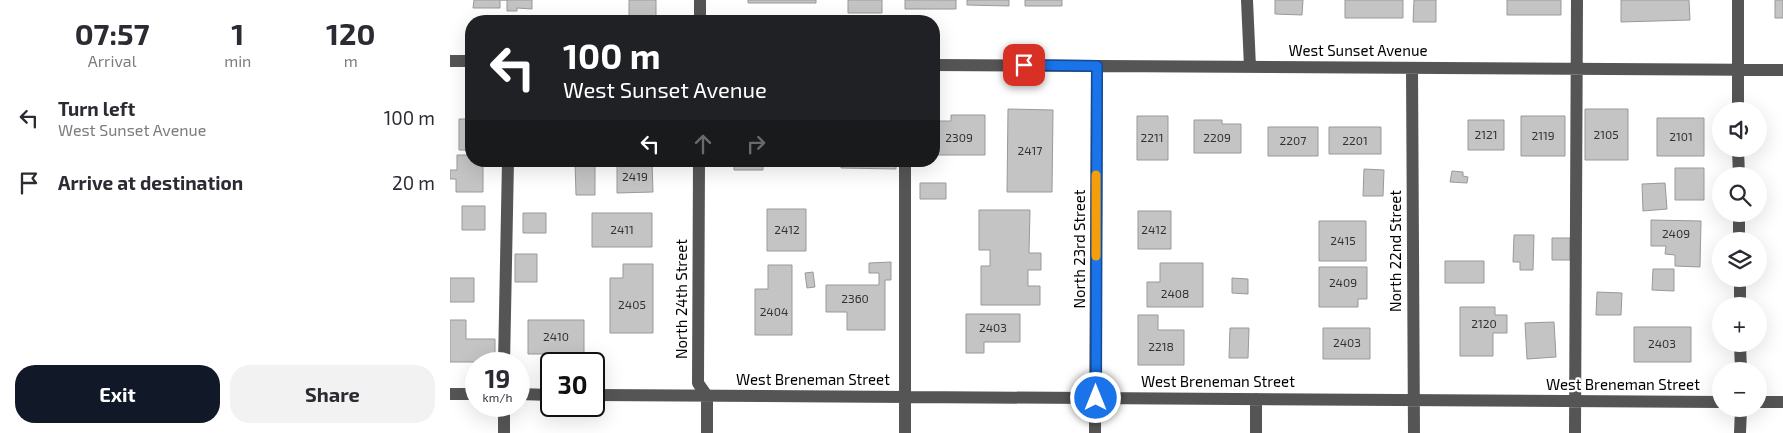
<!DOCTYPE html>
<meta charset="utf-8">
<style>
body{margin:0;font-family:"Exo 2",sans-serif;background:#f2f2f3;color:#2b2b33;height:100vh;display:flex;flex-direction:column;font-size:19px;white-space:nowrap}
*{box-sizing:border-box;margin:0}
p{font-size:16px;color:#7c7c81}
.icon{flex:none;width:28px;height:28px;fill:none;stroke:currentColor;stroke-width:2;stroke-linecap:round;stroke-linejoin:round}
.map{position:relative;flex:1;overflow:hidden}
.drawer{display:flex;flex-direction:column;background:#fff;width:450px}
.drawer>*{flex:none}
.top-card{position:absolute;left:15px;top:15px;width:475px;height:152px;border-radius:20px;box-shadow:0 5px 20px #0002;background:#202124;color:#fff;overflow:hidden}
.tools{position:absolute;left:1262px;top:102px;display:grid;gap:10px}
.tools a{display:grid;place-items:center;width:55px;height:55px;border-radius:50%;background:#fff;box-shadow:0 5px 20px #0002;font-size:25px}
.speed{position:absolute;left:15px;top:352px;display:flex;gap:10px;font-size:25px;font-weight:700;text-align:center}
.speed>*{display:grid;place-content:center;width:65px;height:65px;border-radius:50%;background:#fff;box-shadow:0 5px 20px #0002;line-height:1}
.speed small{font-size:12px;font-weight:400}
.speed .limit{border:2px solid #111;border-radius:8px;background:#fff;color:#111}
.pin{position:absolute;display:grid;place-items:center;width:42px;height:42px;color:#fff;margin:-21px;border-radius:10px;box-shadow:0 2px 8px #0006}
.me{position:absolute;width:55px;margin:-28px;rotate:0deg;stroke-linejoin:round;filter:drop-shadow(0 0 4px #0008)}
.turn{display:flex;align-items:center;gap:18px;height:105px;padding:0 15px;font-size:22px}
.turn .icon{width:65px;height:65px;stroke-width:2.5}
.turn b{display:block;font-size:35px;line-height:42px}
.lanes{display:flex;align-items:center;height:48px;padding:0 15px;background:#0003;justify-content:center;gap:25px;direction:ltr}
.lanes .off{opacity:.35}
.eta{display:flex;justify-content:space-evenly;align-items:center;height:85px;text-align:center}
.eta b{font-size:30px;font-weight:700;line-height:35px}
.primary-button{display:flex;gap:10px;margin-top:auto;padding:10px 15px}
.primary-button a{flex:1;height:58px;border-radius:20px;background:#111827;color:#fff;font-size:20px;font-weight:700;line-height:58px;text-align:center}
.primary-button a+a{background:#f2f2f3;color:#2b2b33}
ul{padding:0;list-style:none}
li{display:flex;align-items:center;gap:15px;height:65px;padding:0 15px}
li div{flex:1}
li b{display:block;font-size:19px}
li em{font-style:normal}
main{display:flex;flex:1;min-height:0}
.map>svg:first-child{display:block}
.building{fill:#c4c4c4;stroke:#999}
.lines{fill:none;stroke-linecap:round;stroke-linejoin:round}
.minor{stroke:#555;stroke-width:12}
.route-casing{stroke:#114b97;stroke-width:12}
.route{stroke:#1a73e8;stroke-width:9}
.slow{stroke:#f59e0b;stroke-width:9}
.labels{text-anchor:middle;stroke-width:4.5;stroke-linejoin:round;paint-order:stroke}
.number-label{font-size:12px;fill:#313131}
.street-label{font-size:15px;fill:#000;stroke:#fff}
</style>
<main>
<section class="drawer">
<div class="eta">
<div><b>07:57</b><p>Arrival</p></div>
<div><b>1</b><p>min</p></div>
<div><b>120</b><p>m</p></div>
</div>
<ul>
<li><svg class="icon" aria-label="left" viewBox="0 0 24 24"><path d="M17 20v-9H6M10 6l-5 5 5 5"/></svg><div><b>Turn left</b><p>West Sunset Avenue</p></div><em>100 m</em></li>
<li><svg class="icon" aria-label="arrive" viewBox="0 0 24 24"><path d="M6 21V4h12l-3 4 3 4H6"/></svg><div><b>Arrive at destination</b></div><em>20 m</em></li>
</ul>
<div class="primary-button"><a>Exit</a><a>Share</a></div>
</section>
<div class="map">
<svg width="1333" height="433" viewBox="0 0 1333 433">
<rect width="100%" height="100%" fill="#fff"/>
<!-- building -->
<path class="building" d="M24 0H82V9L67 8V11H57V0H50V8H23Z
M179 0H206V20H179Z
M298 0H366V3H298Z
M398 0H432V13H398Z
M455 0H506V9H455Z
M517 0H559V6L517 5Z
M575 0H612V6H575Z
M825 0H853L852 15 825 14Z
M895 0H953V18H895Z
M964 0H986V22H963Z
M1057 0H1111V15H1057Z
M1171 0H1239L1240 20 1171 22Z
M1325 0H1333V18H1325Z
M558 109 603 110 602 192H557Z
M1135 109H1178V160H1135Z
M501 115H535V155H484V121H501Z
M687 116H718V160H687Z
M1071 116H1115V156H1071Z
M1207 118H1254V156H1207Z
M9 119H21V150H9Z
M744 120H772V124H791V153H744Z
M1018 120H1054V150H1018Z
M818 127H868V156H818Z
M879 127H931V154H879Z
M7 155H21V161H33V192H6V179H0V170H7Z
M125 161H145V195H126Z
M167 161H202L203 192 167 193Z
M284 161H313V170H284Z
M352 161H371V166H352Z
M391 161H446V169L391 168Z
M1225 168H1254V200H1225Z
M914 169 934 170 933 196H913Z
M1002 171 1013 172V176L1018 177 1017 183 1000 182Z
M470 183H496V199H470Z
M1215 183 1217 209 1193 211 1192 184Z
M12 206H35V230H12Z
M317 209H356V251H317Z
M529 210H580L579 253H591V270H578V286H590V305H531V266H540V250H529Z
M688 211H721V249H688Z
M73 213H96V233H73Z
M142 213H202V247H142Z
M1201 220 1251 221 1250 267 1225 266V255L1215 254 1216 246H1201Z
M869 221H916V261H869Z
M1064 235H1084L1083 270H1070V262H1063Z
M1102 238H1120V260H1102Z
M65 254H87V282H65Z
M995 261H1034V283H995Z
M441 262V280H435V330H397V312H376V285H429V273H419V263Z
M710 263H753V307H697V282H710Z
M173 264H203V333H160V278H173Z
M318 265H342V335H305V289H318Z
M869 267H917V299H908V307H869Z
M1203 269H1224V291L1202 290Z
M363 272 365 287 357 288 355 273Z
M0 278H24V302H0Z
M782 278 798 279V294L782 293Z
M1147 292 1172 293 1171 315H1146Z
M1010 307H1045V315H1057V333H1043V356H1010Z
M516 314H570V342H534V353H516Z
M688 315H708V330H734V365H688Z
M0 320H16V339H45V362H0Z
M78 320H134V354H78Z
M1104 322 1106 357 1077 359 1075 323Z
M1184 327H1241V362H1184Z
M780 328H799L798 358H779Z
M873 328H920V359H873Z"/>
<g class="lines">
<!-- minor -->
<path class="minor" d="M797 0 800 67
M1288 0V111
M250 21V0
M0 61H21
M484 65 1333 70
M962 68 964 433
M1288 149 1289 176
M249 161 248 383 257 396V433
M1289 214V241
M1290 279V306
M1290 344 1291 371
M54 364 58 161
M0 394H26
M69 394 101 395
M144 395 1271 402
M1309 402H1333
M54 406V433
M455 433V161
M645 433 647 66
M806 433V399
M1125 433 1127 0
M1290 433 1291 409"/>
</g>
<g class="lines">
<defs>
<path id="route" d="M574 65 647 66 646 398"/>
</defs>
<!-- route casing -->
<use href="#route" class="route-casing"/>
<!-- route -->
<use href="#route" class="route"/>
<!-- slow -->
<path class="slow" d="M646 256V175"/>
</g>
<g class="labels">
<!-- number labels -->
<g class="number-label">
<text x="1036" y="139">2121</text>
<text x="1156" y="139">2105</text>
<text x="1093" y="140">2119</text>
<text x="1231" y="141">2101</text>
<text x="509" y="142">2309</text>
<text x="702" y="142">2211</text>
<text x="767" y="142">2209</text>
<text x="843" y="145">2207</text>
<text x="905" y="145">2201</text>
<text x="580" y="155">2417</text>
<text x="185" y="181">2419</text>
<text x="172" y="234">2411</text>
<text x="337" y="234">2412</text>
<text x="704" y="234">2412</text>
<text x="1226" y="238">2409</text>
<text x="893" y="245">2415</text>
<text x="893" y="287">2409</text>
<text x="725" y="298">2408</text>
<text x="405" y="303">2360</text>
<text x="182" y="309">2405</text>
<text x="324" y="316">2404</text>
<text x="1034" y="328">2120</text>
<text x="543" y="332">2403</text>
<text x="106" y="341">2410</text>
<text x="897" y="347">2403</text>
<text x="1212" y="348">2403</text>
<text x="711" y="351">2218</text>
</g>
<!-- street labels -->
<g class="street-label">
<text x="908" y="56">West Sunset Avenue</text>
<text transform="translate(630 249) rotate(-90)" y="5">North 23rd Street</text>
<text transform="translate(946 251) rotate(-90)" y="5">North 22nd Street</text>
<text transform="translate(232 299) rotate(-90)" y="5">North 24th Street</text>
<text x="363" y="385">West Breneman Street</text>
<text x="768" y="387">West Breneman Street</text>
<text x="1173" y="390">West Breneman Street</text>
</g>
</g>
</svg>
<div class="tools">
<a><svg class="icon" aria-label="sound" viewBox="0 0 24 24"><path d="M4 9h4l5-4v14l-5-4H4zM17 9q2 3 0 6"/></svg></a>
<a><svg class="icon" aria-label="search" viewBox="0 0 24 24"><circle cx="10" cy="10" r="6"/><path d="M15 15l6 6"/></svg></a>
<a><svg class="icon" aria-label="layers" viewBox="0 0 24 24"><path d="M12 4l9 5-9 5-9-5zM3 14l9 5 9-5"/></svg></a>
<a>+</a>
<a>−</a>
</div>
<div class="speed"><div>19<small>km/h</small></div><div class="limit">30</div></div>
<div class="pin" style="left:574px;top:65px;background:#d93025"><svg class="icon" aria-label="arrive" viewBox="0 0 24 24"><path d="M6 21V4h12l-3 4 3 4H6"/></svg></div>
<svg class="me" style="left:646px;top:398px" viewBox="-20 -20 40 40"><circle r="17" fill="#1a73e8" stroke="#fff" stroke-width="3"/><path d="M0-11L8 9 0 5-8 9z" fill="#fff"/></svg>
<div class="top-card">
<div class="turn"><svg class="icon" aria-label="left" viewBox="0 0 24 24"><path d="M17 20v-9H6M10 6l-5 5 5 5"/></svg><div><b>100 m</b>West Sunset Avenue</div></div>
<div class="lanes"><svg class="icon" aria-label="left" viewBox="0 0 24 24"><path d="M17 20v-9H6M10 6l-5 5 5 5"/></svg><svg class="icon off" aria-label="ahead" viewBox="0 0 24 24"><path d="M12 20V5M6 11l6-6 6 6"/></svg><svg class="icon off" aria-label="right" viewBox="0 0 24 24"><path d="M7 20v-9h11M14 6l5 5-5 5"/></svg></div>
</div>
</div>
</main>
